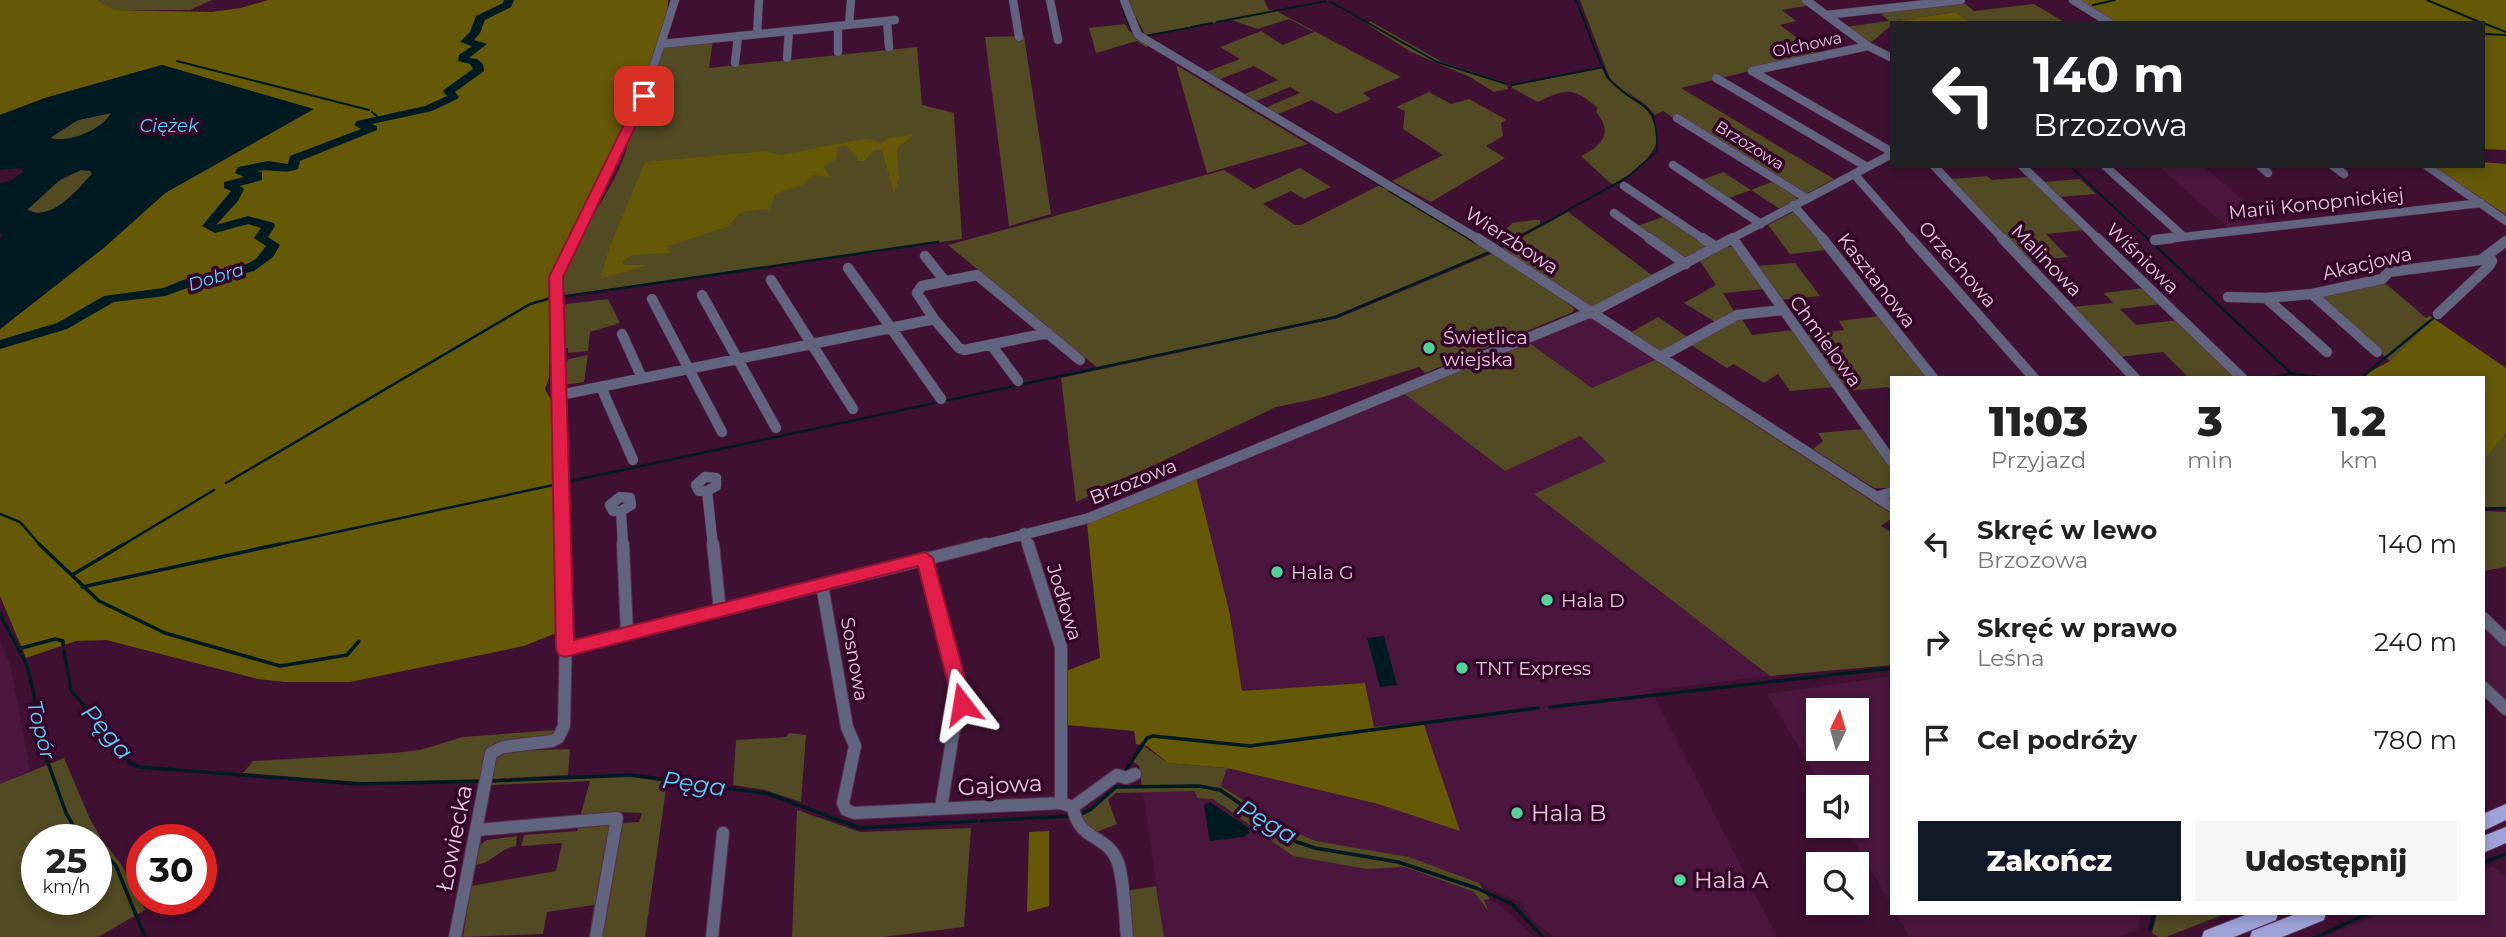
<!DOCTYPE html>
<html lang="pl">
<meta charset="utf-8">
<style>
body{margin:0;font-family:Montserrat,sans-serif;background:#f6f6f6;color:#222;height:100vh;display:flex;flex-direction:column;font-size:26px;white-space:nowrap}
*{box-sizing:border-box;margin:0}
p{font-size:23px;color:#767676}
.icon{flex:none;width:38px;height:38px;fill:none;stroke:currentColor;stroke-width:2;stroke-linecap:round;stroke-linejoin:round}
.map{position:relative;flex:1;overflow:hidden}
.sheet{position:absolute;left:1890px;top:376px;width:595px;height:539px;display:flex;flex-direction:column;background:#fff;border-radius:0px;box-shadow:0 4px 10px #0003}
.sheet>*{flex:none}
.banner{position:absolute;left:1890px;top:21px;width:595px;height:147px;border-radius:0px;box-shadow:0 4px 10px #0003;background:#202124;color:#fff;overflow:hidden}
.needle{width:46px;rotate:5deg}
.tools{position:absolute;left:1806px;top:698px;display:grid;gap:14px}
.tools a{display:grid;place-items:center;width:63px;height:63px;border-radius:0px;background:#fff;box-shadow:0 4px 10px #0003;font-size:35px}
.speed{position:absolute;left:21px;top:824px;display:flex;gap:14px;font-size:35px;font-weight:700;text-align:center}
.speed>*{display:grid;place-content:center;width:91px;height:91px;border-radius:50%;background:#fff;box-shadow:0 4px 10px #0003;line-height:1}
.speed small{font-size:18px;font-weight:400}
.speed .limit{border:10px solid #d22;background:#fff;color:#111}
.pin{position:absolute;display:grid;place-items:center;width:60px;height:60px;color:#fff;margin:-30px;border-radius:14px;box-shadow:0 4px 10px #0006}
.me{position:absolute;width:77px;margin:-38px;rotate:346deg;stroke-linejoin:round;filter:drop-shadow(0 0 5px #0008)}
.turn{display:flex;align-items:center;gap:24px;height:147px;padding:0 28px;font-size:32px}
.turn .icon{width:91px;height:91px;stroke-width:2.5}
.turn b{display:block;font-size:49px;line-height:60px}
.eta{display:flex;justify-content:space-evenly;align-items:center;height:119px;text-align:center}
.eta b{font-size:42px;font-weight:800;line-height:49px}
.primary-button{display:flex;gap:14px;margin-top:auto;padding:14px 28px}
.primary-button a{flex:1;height:80px;border-radius:0px;background:#111827;color:#fff;font-size:28px;font-weight:800;line-height:80px;text-align:center}
.primary-button a+a{background:#f6f6f6;color:#222}
ul{padding:0;list-style:none}
li{display:flex;align-items:center;gap:21px;height:98px;padding:0 28px}
li div{flex:1}
li b{display:block;font-size:26px}
li em{font-style:normal}
.map>svg:first-child{display:block}
.built{fill:#4b163d;fill-rule:evenodd}
.green{fill:#514a23;fill-rule:evenodd}
.forest{fill:#655907}
.water{fill:#001a22;fill-rule:evenodd}
.lines{fill:none;stroke-linecap:round;stroke-linejoin:round}
.stream-far2{stroke:#001a22;stroke-width:2}
.stream-far1{stroke:#001a22;stroke-width:2.5}
.stream{stroke:#001a22;stroke-width:3.5}
.river{fill:#001a22;fill-rule:evenodd}
.minor-far2-casing{stroke:#5a2d4d;stroke-width:9}
.minor-far1-casing{stroke:#5a2d4d;stroke-width:11}
.minor-casing{stroke:#5a2d4d;stroke-width:14}
.major-casing{stroke:#5a2d4d;stroke-width:2}
.minor-far2{stroke:#61647f;stroke-width:8}
.minor-far1{stroke:#61647f;stroke-width:10}
.minor{stroke:#61647f;stroke-width:12}
.major{fill:#9ea3da;fill-rule:evenodd}
.route{fill:#e11d48;stroke:#92132f;stroke-width:2}
.poi-dot{fill:#52d397;stroke:#330528;stroke-width:2.5}
.labels{text-anchor:middle;stroke-width:7;stroke-linejoin:round;paint-order:stroke}
.far-street-label{font-size:16px;fill:#e6c7db;stroke:#330528}
.far-water-label{font-size:18px;font-style:italic;fill:#50d3f7;stroke:#330528}
.street-label{font-size:19px;fill:#e6c7db;stroke:#330528}
.poi-label{font-size:19px;fill:#e6c7db;stroke:#330528;text-anchor:start}
.water-label{font-size:21px;font-style:italic;fill:#50d3f7;stroke:#330528}
.near-street-label{font-size:23px;fill:#e6c7db;stroke:#330528}
.near-poi-label{font-size:23px;fill:#e6c7db;stroke:#330528;text-anchor:start}
.near-water-label{font-size:24px;font-style:italic;fill:#50d3f7;stroke:#330528}
</style>
<div class="map">
<svg width="2506" height="937" viewBox="0 0 2506 937">
<rect width="100%" height="100%" fill="#3f1032"/>
<!-- built -->
<path class="built" d="M2158 166H2203L2270 223 2229 228Z
M1582 319H1593L1655 360 1592 388 1528 342Z
M1402 392 1505 471 1579 436 1606 461 1534 494 1770 676 1651 690 1777 937H1554L1534 921 1521 903 1479 883 1409 857 1316 841 1295 832 1221 786 1227 768 1378 804 1459 830 1374 727 1365 683 1242 692 1230 615 1196 477Z
M2483 623 2506 645V706L2483 684Z
M0 641 11 667 30 771 0 784Z
M1892 676V906L1845 826H1857V788L1823 787 1767 694ZM1818 710H1857V749H1818Z
M1196 791 1197 798 1212 799 1271 841 1367 869 1405 867 1474 892 1486 908 1483 899H1490L1504 908 1534 937H1164L1143 792Z
M2493 866 2502 875 2506 873V937H2325L2379 914H2483V870Z
M1896 914H2141L2138 929 2119 937H1910Z"/>
<!-- green -->
<path class="green" d="M97 0H212L190 10H115Z
M1126 0H1264L1269 10 1280 11 1278 12 1401 77 1363 93 1371 99 1337 114 1312 100 1276 115 1265 108 1300 93 1290 87 1254 102 1242 95 1278 80 1254 66 1218 80 1206 72 1240 59 1220 47 1261 31 1283 45 1314 32 1289 19 1258 29 1231 20 1145 35 1136 17H1132Z
M1580 0H1804L1811 5 1782 10 1796 21 1780 25 1819 54 1681 88 1834 179 1804 195 1677 116 1673 118 1663 111 1655 115 1647 106 1626 91C1632 98 1644 104 1650 112 1673 147 1638 169 1613 185L1610 183 1581 156C1602 146 1614 133 1596 112L1598 108C1573 87 1566 88 1538 102L1512 88V86L1602 68 1607 79 1623 90 1610 79Z
M1962 1 1974 11 2034 4 2066 23H1972L1955 12 1897 21 1869 44 1845 27 1889 21 1877 10Z
M1370 21 1442 62 1507 83 1508 89 1494 92 1470 77 1411 52 1367 24Z
M1125 24 1129 31 1152 44 1146 47 1137 41 1096 53 1089 28Z
M1024 36 1051 214 1009 226 985 37Z
M713 40 709 68 917 47 922 105 954 113 962 239 565 295C564 288 561 279 563 273 576 234 629 171 629 133L664 45Z
M1176 65 1308 144 1207 173Z
M1429 92 1451 104 1469 99 1507 120 1501 123 1503 136 1486 146 1505 158 1431 202 1392 181 1443 155 1403 129 1405 111 1396 107Z
M111 113C103 130 66 145 49 137L78 120Z
M1300 168 1331 187 1304 199 1291 191 1263 204 1295 225H1301L1384 183 1493 250 1334 316 1098 368 948 245 1224 170 1254 189Z
M81 170 91 171 92 174C78 189 50 224 27 209L55 183Z
M1723 172 1751 190 1774 181 1798 199 1780 209 1751 190 1729 198 1702 180Z
M1987 176 1992 180 2028 177 2084 230 2046 234 2068 257 2027 261 1950 179Z
M2080 179 2096 194 2060 197 2043 182Z
M1795 211 1799 213 1826 250 1790 254 1768 225Z
M1568 212 1653 276 1593 307 1584 305 1498 250Z
M1666 216 1711 247 1684 259 1637 226Z
M1534 220H1540V224L1500 245 1496 241 1501 234 1480 222 1489 223 1504 232 1512 223Z
M1726 246 1736 248 1765 289 1723 293 1734 311 1717 323 1684 303 1716 285 1700 261Z
M1496 252 1574 308 1573 312 1425 373 1419 367 1320 398 1276 407 1076 502 1061 378 1338 318Z
M1795 263 1820 296 1780 300 1755 266Z
M2384 282 2426 318 2429 324 2390 361 2320 298 2321 294Z
M2144 288 2161 304 2120 309 2136 325 2179 320 2236 378H2189L2163 352 2119 357 2071 307 2113 303 2104 293Z
M608 299 620 323 590 332 588 351 568 353V348H564L561 309 567 304Z
M1740 316 1752 335 1793 330 1833 387 1790 391 1778 374 1764 383 1734 364 1727 368 1691 345Z
M1880 316 1928 378H1892V391L1888 387 1847 391 1805 335 1844 330 1839 321Z
M1658 317 1689 338 1661 352 1628 334Z
M1528 342 1592 388 1655 360 1892 514V518L1881 526 1892 533V665L1770 676 1534 494 1606 461 1580 436 1505 471 1402 392Z
M588 355 584 382 564 385V364L569 359Z
M1864 429 1892 469V488H1874L1813 449 1823 441 1818 433Z
M2504 434 2506 436V507H2483V461Z
M2483 511 2506 512V567L2483 571Z
M556 730C531 757 478 714 482 780L374 783 243 773 253 761 394 753 420 750 463 737Z
M789 733 806 735 801 802 765 790 733 785 736 740 786 737Z
M1144 746 1168 763 1227 768 1221 786 1295 832 1316 841 1409 857 1479 883 1490 899 1484 900 1489 912 1474 892 1405 867 1367 869 1293 856 1213 799 1197 798 1195 791 1116 793 1108 800 1117 824 1094 833 1077 818 1089 812 1115 788H1142L1139 766 1133 762Z
M570 749 568 775 491 779 497 756 507 751Z
M64 758 90 819 102 840 121 864 145 910 98 937H0V784ZM37 840H96V900H37Z
M624 776 667 782 645 937H589L594 905 547 912 543 934 463 937 471 886 556 871 562 843 521 846 524 835 577 831 579 825 639 822 642 813 617 812 580 817 590 781 491 785 492 782Z
M797 810 860 832 971 828 964 927 883 937H792Z
M517 836 516 846C500 848 492 863 476 865L480 845 487 840Z
M1156 886 1164 937H1132L1126 891Z
M2157 914H2225L2166 937H2158L2152 933Z"/>
<!-- forest -->
<path class="forest" d="M0 0H97L115 10 211 12 241 8 268 0H668L667 19 639 101 554 271 550 285 549 378 545 389 554 405 558 453 561 631 524 646 350 682H285L258 679 106 640 76 641 26 658 0 596V329L106 246 165 193 313 109 162 65 45 98 0 115Z
M2079 0H2506V150L2483 149V23H2116Z
M1955 12 1972 23H1894L1897 21Z
M913 135 897 149 899 179 894 193 882 150H874L864 161H858L855 154 845 145 838 147 836 159 824 166 830 177 812 175 806 183 775 194 770 209 741 212 727 227 667 246 671 253 632 255 622 261 624 265H649L600 279 610 246 645 162 767 151 781 155 868 138 880 143 889 138Z
M2483 162 2506 164V215L2433 166H2483Z
M2430 316 2506 368V433L2483 461V378H2358L2390 361 2428 324 2426 318Z
M1196 477 1230 615 1242 691 1365 683 1374 727 1423 722 1460 831 1378 804 1227 768 1168 763 1147 746 1136 744 1134 731 1067 725 1066 671 1100 658 1087 522Z
M1049 831V906L1027 912 1029 832Z"/>
<!-- water -->
<path class="water" d="M162 65 314 109 165 193 106 246 0 329V239L3 235 0 233V183L10 181 23 172 21 168 0 170V115L45 98ZM111 113C102 130 67 144 50 138L78 120ZM81 170 90 171 92 174C78 189 51 223 27 210L62 178Z
M1384 636 1397 685 1380 687 1367 638Z
M1210 802 1249 828V833L1244 837 1210 841 1204 805Z"/>
<g class="lines">
<!-- stream-far2 -->
<path class="stream-far2" d="M1120 0 1125 16
M2427 0 2482 23
M1331 2 1437 62 1507 84
M2093 5 2115 0
M1127 20 1136 38
M1217 22 1326 1
M2483 23 2506 32
M1191 27 1212 23
M2483 34 2506 35
M1146 36 1188 28
M177 61 369 110
M1511 85 1604 67
M372 112 379 118
M2070 166 2149 240
M1352 168 1383 187
M1389 191 1471 240
M1514 240 1628 177 1657 151C1659 98 1639 111 1610 80 1601 70 1583 16 1576 0"/>
<!-- stream-far1 -->
<path class="stream-far1" d="M1468 238 1476 243
M2147 238 2291 373
M1499 248 1517 238
M561 297 938 242
M2274 378 2291 373 2326 378
M2361 378 2437 315
M571 481 1336 317 1492 251
M226 483 530 304 551 298
M2483 509 2506 508
M0 514 20 522 41 546
M121 546 214 490
M272 546 558 484"/>
<!-- stream -->
<path class="stream" d="M39 544 99 601 165 633 280 666 347 655 359 641
M72 575 124 544
M82 587 280 544
M0 614 27 665 34 695 37 732 66 813 73 825 92 840
M18 649 55 639 63 641V645
M64 651 71 690 130 763 138 767 358 784 481 781
M1550 707 1892 668
M1123 774 1147 738 1153 736 1250 746 1538 708
M491 781 632 775 769 794 860 828 976 821
M1079 815 1090 810 1116 787 1199 786 1220 790 1297 842 1315 848 1398 862 1476 888 1512 904 1543 937
M981 821 1069 816
M96 844 116 866 145 937
M2483 863 2506 854
M2150 929 2154 914
M2316 937 2367 914"/>
<!-- river -->
<path class="river" d="M504 0H514L511 7 485 20 480 33 474 40 487 44 469 58 477 59 483 64 484 71 455 92 459 97 457 99 432 111 372 124 377 126V130L300 161 298 169C282 175 273 168 256 171L262 172V180L240 186 244 189 238 201 216 225 248 216 274 223 275 226 268 237 280 245 273 257 254 271 193 286 165 296 114 302 67 329 0 349V340L57 323 104 296 163 288 183 280 245 265 256 259 266 246 254 238 261 228 248 224 215 233 202 226 231 191 224 188V182L244 177 235 173 238 167 268 161 288 164 290 156 361 129 354 125 357 121 425 106 447 96 443 91 445 89 473 69 470 64 458 61 459 55 472 46 460 42 470 32 476 16 503 3Z"/>
<defs>
<path id="minor-far2" d="M1013 0 1019 37
M1050 0 1058 40
M1124 0 1138 35 1480 240
M1806 0 1868 46 1892 58
M2073 0 2110 23
M1826 15 1961 0
M887 21 889 47
M849 25 851 0
M838 26V52
M757 34 759 0
M662 44 895 20
M787 58 789 31
M735 63 738 36
M1752 71 1892 152
M1752 71 1868 46
M1716 78 1867 167
M1677 118 1806 198
M1673 165 1761 224
M1934 166 2004 240
M2022 166 2099 240
M2105 166 2183 236
M2260 166 2268 173
M2333 166 2344 174
M2427 166 2506 221
M1854 174 1912 240
M1624 186 1705 240
M1793 205 1824 240
M1614 213 1652 240
M574 240 644 96 675 0
M1729 240 1892 154
M2157 240 2481 203"/>
<path id="minor-far1" d="M1477 238 1892 507
M1649 238 1686 264
M1702 238 1716 247
M1822 238 1933 378
M1910 238 2034 378
M2002 238 2135 378
M2097 238 2242 378
M1733 239 1892 462
M2155 240 2172 238
M925 256 945 281
M771 280 853 409
M2312 294 2266 298 2327 352
M702 295 776 428
M2228 297 2266 298
M652 299 722 432
M2438 314 2489 266 2492 261 2489 255
M934 319 959 348 964 350 1048 333
M622 334 642 378
M992 346 1018 381
M2377 352 2312 294 2382 279 2389 272 2481 260 2506 241
M1660 357 1737 315 1783 310
M601 387 633 460
M560 395 891 328 848 268
M941 399 891 328 934 319 917 293 922 286 977 275 1080 360
M705 477 716 478V486L707 491H699L696 485Z
M707 491 713 546
M620 497 630 498 631 505 621 511H613L610 505Z
M1876 497 1892 492
M621 511 623 546
M1024 533 1028 546
M564 546 556 277 575 238
M979 546 1089 518 1596 310 1733 238"/>
<path id="minor" d="M623 544 627 634
M713 544 720 611
M1028 544 1061 647V803
M925 558 963 704 953 734 941 808
M822 585 847 727 855 746 843 803 846 810 854 813 1061 803 1073 807
M2483 618 2506 640
M565 650 986 544
M2483 687 2506 709
M477 830 617 818 596 937
M455 937 491 753 503 747 552 741 558 738 564 726 566 632 564 544
M712 937 723 833
M1127 937C1125 918 1124 876 1117 860 1106 834 1078 841 1073 807L1117 775 1126 778 1135 774"/>
<path id="major" d="M2506 804V820L2483 831V814Z
M2506 827V843L2483 853V836Z
M2248 914H2278L2276 920 2234 937H2202L2204 931Z
M2296 914H2326L2324 920 2282 937H2250L2252 931Z"/>
</defs>
<!-- minor-far2 casing -->
<use href="#minor-far2" class="minor-far2-casing"/>
<!-- minor-far1 casing -->
<use href="#minor-far1" class="minor-far1-casing"/>
<!-- minor casing -->
<use href="#minor" class="minor-casing"/>
<!-- major casing -->
<use href="#major" class="major-casing"/>
<!-- minor-far2 -->
<use href="#minor-far2" class="minor-far2"/>
<!-- minor-far1 -->
<use href="#minor-far1" class="minor-far1"/>
<!-- minor -->
<use href="#minor" class="minor"/>
<!-- major -->
<use href="#major" class="major"/>
</g>
<!-- route -->
<path class="route" d="M644 93 650 96 563 277 574 640 925 552 933 558 972 704 969 710 962 712 956 710 953 704 918 566 565 657 559 655 556 650 549 277 638 96Z"/>
<!-- markers -->
<g class="poi-dot">
<circle cx="1429" cy="348" r="7"/>
<circle cx="1277" cy="572" r="7"/>
<circle cx="1547" cy="600" r="7"/>
<circle cx="1462" cy="668" r="7"/>
<circle cx="1517" cy="813" r="7"/>
<circle cx="1680" cy="880" r="7"/>
</g>
<g class="labels">
<!-- far-street labels -->
<g class="far-street-label">
<text transform="translate(1807 44) rotate(-12)" y="6">Olchowa</text>
<text transform="translate(1750 145) rotate(32)" y="6">Brzozowa</text>
</g>
<!-- far-water labels -->
<g class="far-water-label">
<text x="169" y="132">Ciężek</text>
<text transform="translate(216 277) rotate(-17)" y="6">Dobra</text>
</g>
<!-- street labels -->
<g class="street-label">
<text transform="translate(2316 203) rotate(-6)" y="7">Marii Konopnickiej</text>
<text transform="translate(1512 240) rotate(33)" y="7">Wierzbowa</text>
<text transform="translate(2143 258) rotate(44)" y="7">Wiśniowa</text>
<text transform="translate(2047 260) rotate(46)" y="7">Malinowa</text>
<text transform="translate(2367 263) rotate(-13)" y="7">Akacjowa</text>
<text transform="translate(1958 264) rotate(49)" y="7">Orzechowa</text>
<text transform="translate(1877 280) rotate(52)" y="7">Kasztanowa</text>
<text transform="translate(1826 341) rotate(54)" y="7">Chmielowa</text>
<text transform="translate(1133 481) rotate(-22)" y="7">Brzozowa</text>
<text transform="translate(1065 602) rotate(73)" y="7">Jodłowa</text>
<text transform="translate(855 659) rotate(80)" y="7">Sosnowa</text>
</g>
<!-- poi labels -->
<g class="poi-label">
<text x="1443" y="344">Świetlica<tspan x="1443" dy="22">wiejska</tspan></text>
<text x="1291" y="579">Hala G</text>
<text x="1561" y="607">Hala D</text>
<text x="1476" y="675">TNT Express</text>
</g>
<!-- water labels -->
<g class="water-label">
<text transform="translate(41 730) rotate(76)" y="7">Topór</text>
</g>
<!-- near-street labels -->
<g class="near-street-label">
<text transform="translate(1000 785) rotate(-3)" y="8">Gajowa</text>
<text transform="translate(454 838) rotate(-79)" y="8">Łowiecka</text>
</g>
<!-- near-poi labels -->
<g class="near-poi-label">
<text x="1531" y="821">Hala B</text>
<text x="1694" y="888">Hala A</text>
</g>
<!-- near-water labels -->
<g class="near-water-label">
<text transform="translate(107 732) rotate(49)" y="8">Pęga</text>
<text transform="translate(694 784) rotate(8)" y="8">Pęga</text>
<text transform="translate(1267 822) rotate(30)" y="8">Pęga</text>
</g>
</g>
</svg>
<div class="tools">
<a><svg class="needle" viewBox="-14 -14 28 28"><path d="M0-13l5 13h-10z" fill="#e53935"/><path d="M0 13l5-13h-10z" fill="#767676"/></svg></a>
<a><svg class="icon" aria-label="sound" viewBox="0 0 24 24"><path d="M4 9h4l5-4v14l-5-4H4zM17 9q2 3 0 6"/></svg></a>
<a><svg class="icon" aria-label="search" viewBox="0 0 24 24"><circle cx="10" cy="10" r="6"/><path d="M15 15l6 6"/></svg></a>
</div>
<div class="speed"><div>25<small>km/h</small></div><div class="limit">30</div></div>
<div class="pin" style="left:644px;top:96px;background:#d93025"><svg class="icon" aria-label="arrive" viewBox="0 0 24 24"><path d="M6 21V4h12l-3 4 3 4H6"/></svg></div>
<svg class="me" style="left:962px;top:704px" viewBox="-20 -20 40 40"><path d="M0-17L14 15 0 8-14 15z" fill="#e11d48" stroke="#fff" stroke-width="4"/></svg>
<div class="banner">
<div class="turn"><svg class="icon" aria-label="left" viewBox="0 0 24 24"><path d="M17 20v-9H6M10 6l-5 5 5 5"/></svg><div><b>140 m</b>Brzozowa</div></div>
</div>
<section class="sheet">
<div class="eta">
<div><b>11:03</b><p>Przyjazd</p></div>
<div><b>3</b><p>min</p></div>
<div><b>1.2</b><p>km</p></div>
</div>
<ul>
<li><svg class="icon" aria-label="left" viewBox="0 0 24 24"><path d="M17 20v-9H6M10 6l-5 5 5 5"/></svg><div><b>Skręć w lewo</b><p>Brzozowa</p></div><em>140 m</em></li>
<li><svg class="icon" aria-label="right" viewBox="0 0 24 24"><path d="M7 20v-9h11M14 6l5 5-5 5"/></svg><div><b>Skręć w prawo</b><p>Leśna</p></div><em>240 m</em></li>
<li><svg class="icon" aria-label="arrive" viewBox="0 0 24 24"><path d="M6 21V4h12l-3 4 3 4H6"/></svg><div><b>Cel podróży</b></div><em>780 m</em></li>
</ul>
<div class="primary-button"><a>Zakończ</a><a>Udostępnij</a></div>
</section>
</div>
